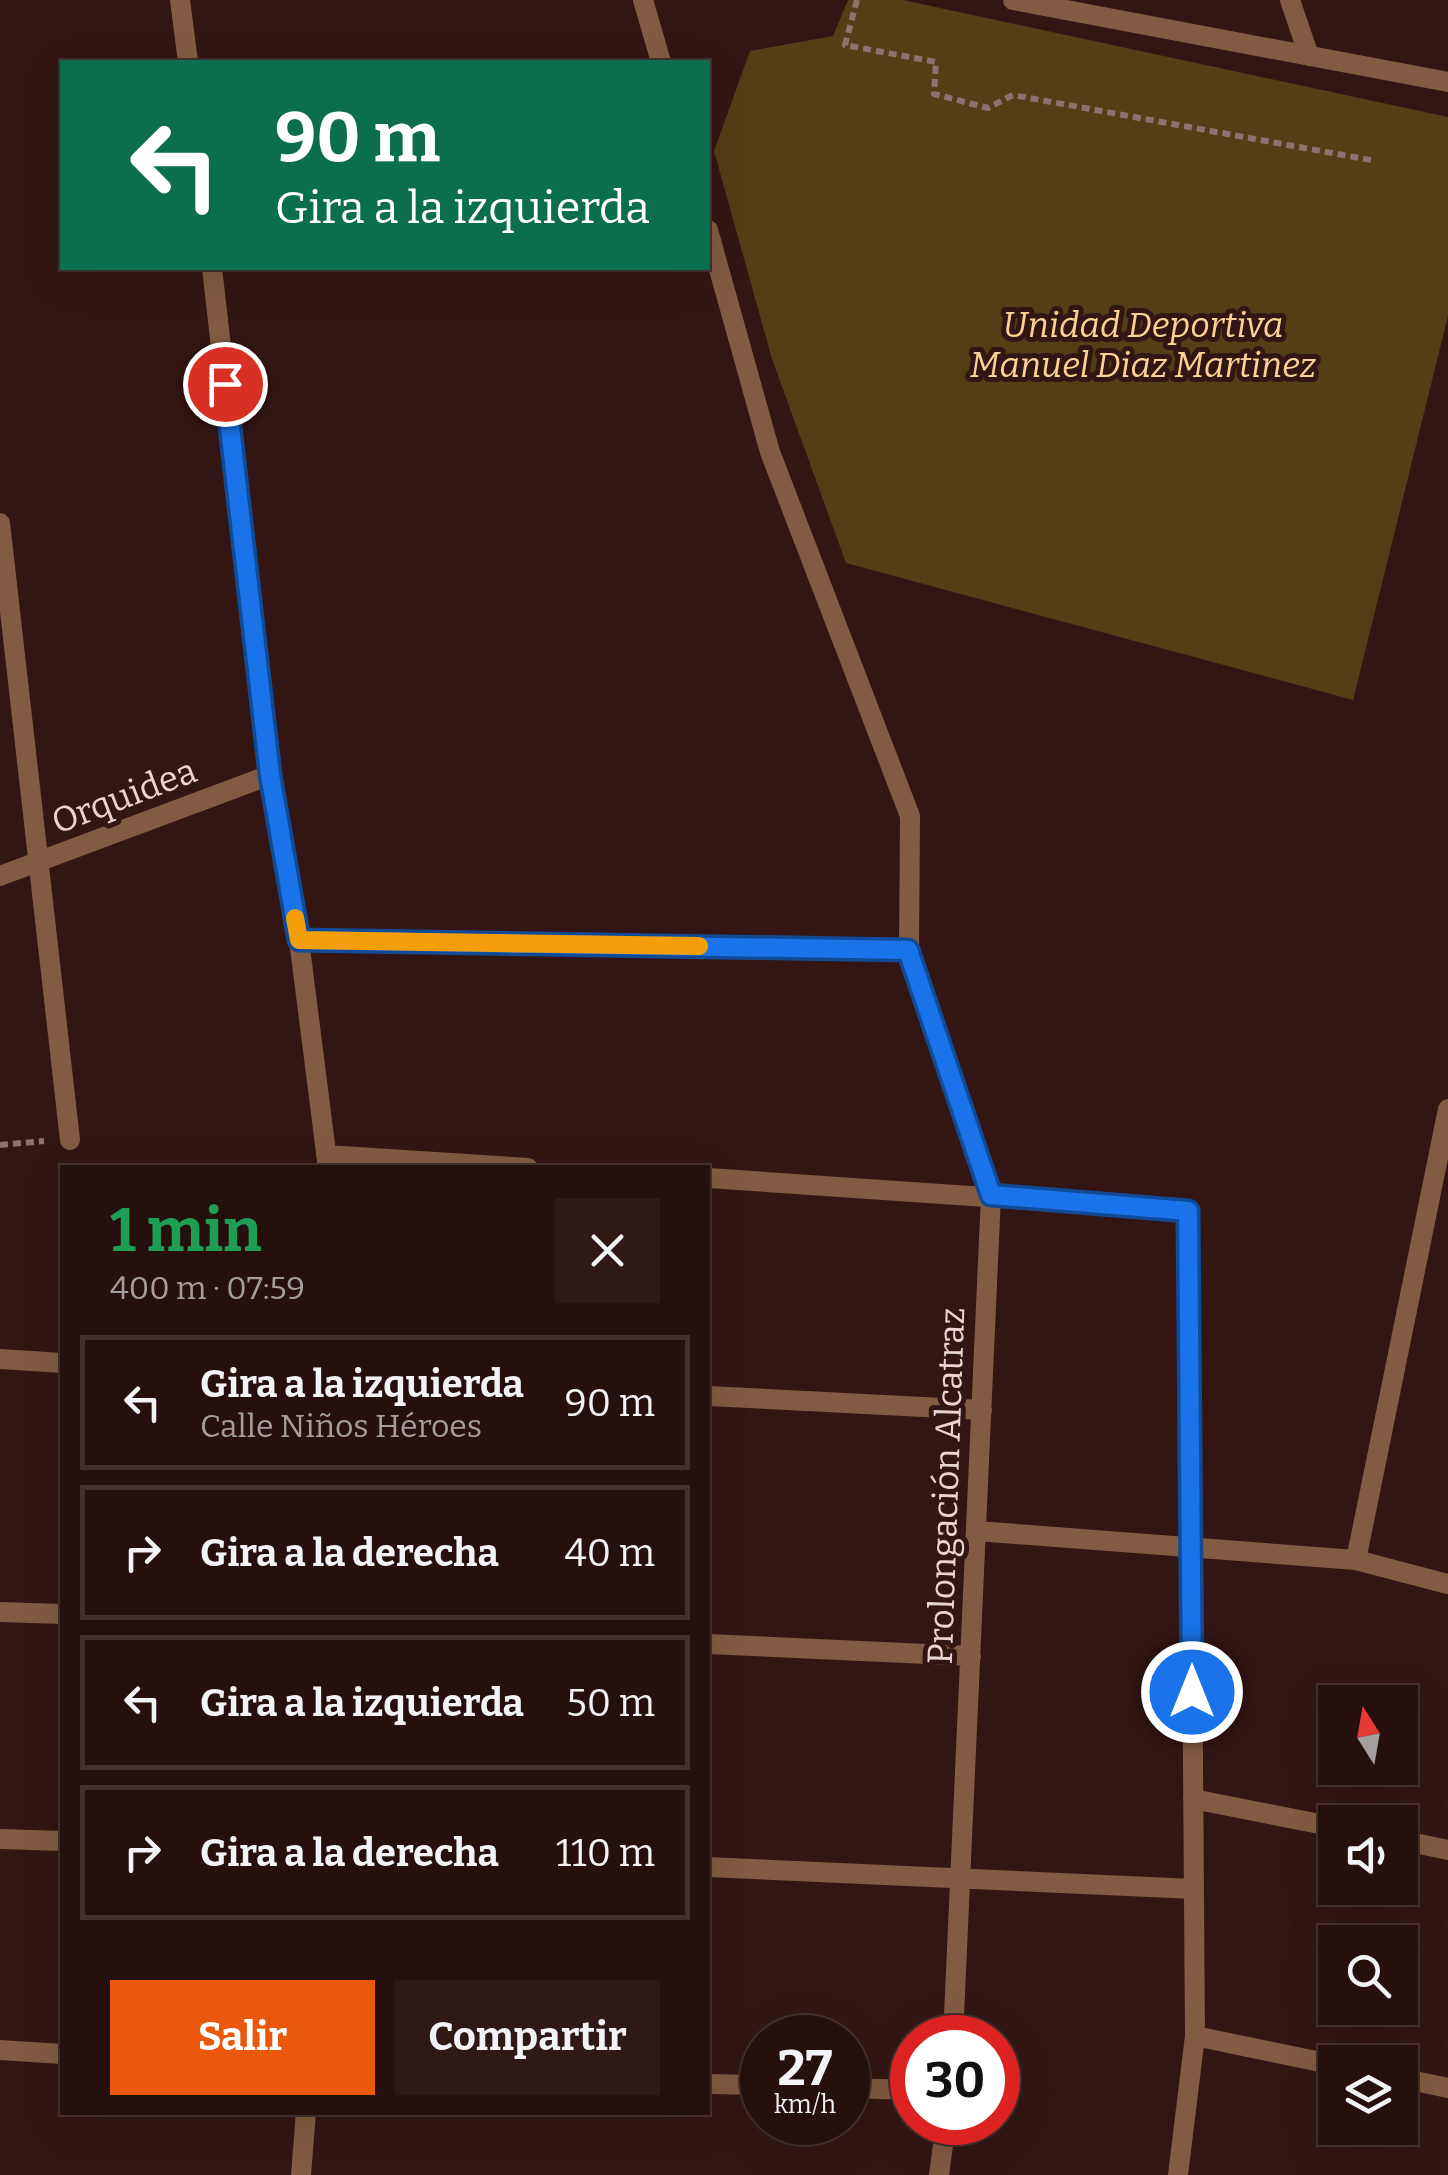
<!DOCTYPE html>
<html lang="es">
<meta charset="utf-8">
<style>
body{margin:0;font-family:Bitter,serif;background:#2e1917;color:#f1f3f6;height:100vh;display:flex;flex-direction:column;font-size:38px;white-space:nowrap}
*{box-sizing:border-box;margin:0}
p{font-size:32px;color:#a49d9e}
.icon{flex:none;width:55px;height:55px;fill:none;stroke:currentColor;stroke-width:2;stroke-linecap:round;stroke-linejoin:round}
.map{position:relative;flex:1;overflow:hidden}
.side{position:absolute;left:60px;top:1165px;width:650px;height:950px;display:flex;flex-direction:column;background:#26100e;border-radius:0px;box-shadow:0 10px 40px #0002,0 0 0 2px #42302e}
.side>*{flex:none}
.hud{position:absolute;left:60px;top:60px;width:650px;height:210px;border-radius:0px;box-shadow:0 10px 40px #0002,0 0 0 2px #42302e;background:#0b6e4f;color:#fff;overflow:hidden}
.needle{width:65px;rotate:349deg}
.tools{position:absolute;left:1318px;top:1685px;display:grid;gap:20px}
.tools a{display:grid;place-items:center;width:100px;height:100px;border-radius:0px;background:#26100e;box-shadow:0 10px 40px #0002,0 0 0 2px #42302e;font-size:50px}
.speed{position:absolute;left:740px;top:2015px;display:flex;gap:20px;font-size:50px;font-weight:700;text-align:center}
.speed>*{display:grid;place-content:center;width:130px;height:130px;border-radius:50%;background:#26100e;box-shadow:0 10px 40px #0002,0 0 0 2px #42302e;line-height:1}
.speed small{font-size:25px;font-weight:400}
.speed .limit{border:15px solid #d22;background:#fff;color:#111}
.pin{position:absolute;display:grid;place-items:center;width:85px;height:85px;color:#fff;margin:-42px;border:5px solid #fff;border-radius:50%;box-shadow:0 2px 10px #0007}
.me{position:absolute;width:110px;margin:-55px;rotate:0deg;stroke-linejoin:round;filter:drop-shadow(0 0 8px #0008)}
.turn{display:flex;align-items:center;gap:35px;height:210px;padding:0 50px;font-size:45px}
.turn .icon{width:130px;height:130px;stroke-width:2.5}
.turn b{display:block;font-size:70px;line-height:85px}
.round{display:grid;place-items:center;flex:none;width:105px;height:105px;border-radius:0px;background:#2e1917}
.head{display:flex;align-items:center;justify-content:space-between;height:170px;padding:0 50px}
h1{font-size:60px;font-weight:700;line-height:75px;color:#1e9e55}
.action{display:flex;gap:20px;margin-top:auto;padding:20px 50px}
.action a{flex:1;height:115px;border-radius:0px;background:#ea580c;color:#fff;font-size:40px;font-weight:700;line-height:115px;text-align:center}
.action a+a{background:#2e1917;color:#f1f3f6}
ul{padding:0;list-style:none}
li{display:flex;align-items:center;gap:30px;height:135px;margin:0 20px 15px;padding:0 30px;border:5px solid #42302e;border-radius:0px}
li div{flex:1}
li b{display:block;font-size:38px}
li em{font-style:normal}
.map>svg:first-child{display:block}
.green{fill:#553d16}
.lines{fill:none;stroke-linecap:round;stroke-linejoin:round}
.path{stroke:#8c7370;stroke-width:6;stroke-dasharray:8 5;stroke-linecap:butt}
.minor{stroke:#835b42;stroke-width:20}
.route-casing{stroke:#114b97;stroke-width:25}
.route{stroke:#1a73e8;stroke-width:18}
.slow{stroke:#f59e0b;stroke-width:18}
.labels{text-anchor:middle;stroke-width:10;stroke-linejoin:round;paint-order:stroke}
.park-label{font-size:35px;font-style:italic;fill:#fcd294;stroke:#331613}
.street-label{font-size:35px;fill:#ead5d2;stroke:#331613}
</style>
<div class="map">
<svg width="1448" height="2175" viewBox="0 0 1448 2175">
<rect width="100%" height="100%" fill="#331613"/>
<!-- green -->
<path class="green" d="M848 0H903L1448 117V316L1353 700 846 563 772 359 714 151 750 51 833 36Z"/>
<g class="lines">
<!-- path -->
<path class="path" d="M857 0 845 45 936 62 934 94 988 108 1013 95 1376 161
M0 1145 44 1141"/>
<!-- minor -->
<path class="minor" d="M180 0 188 62
M643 0 661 62
M1013 0 1448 82
M1290 0 1309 56
M708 230 770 452 910 816 909 950 991 1195 953 2038
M212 268 270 775 299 940 328 1168
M0 523 70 1140
M0 876 270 775
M299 940 909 950
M326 1155 528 1168
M708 1178 1189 1211 1195 2036 1178 2175
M0 1359 62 1363
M708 1396 982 1410
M977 1531 1356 1560 1448 1584
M1356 1560 1448 1109
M0 1612 62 1614
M708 1644 971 1656
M1193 1799 1335 1827
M0 1839 62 1841
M1400 1840 1448 1850
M708 1867 1194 1889
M1195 2036 1335 2065
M0 2050 62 2054
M1400 2078 1448 2088
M708 2084 762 2085
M848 2088 912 2090
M301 2175 306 2112
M939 2175 946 2122"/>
</g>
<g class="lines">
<defs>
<path id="route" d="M225 384 270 775 299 940 908 950 991 1195 1188 1211 1192 1692"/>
</defs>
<!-- route casing -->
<use href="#route" class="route-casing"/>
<!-- route -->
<use href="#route" class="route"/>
<!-- slow -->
<path class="slow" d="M295 918 299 940 699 946"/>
</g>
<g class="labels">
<!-- park labels -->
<g class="park-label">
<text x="1143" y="337">Unidad Deportiva<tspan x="1143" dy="40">Manuel Diaz Martinez</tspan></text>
</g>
<!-- street labels -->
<g class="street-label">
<text transform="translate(124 796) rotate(-21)" y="12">Orquidea</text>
<text transform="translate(946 1486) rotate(-88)" y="12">Prolongación Alcatraz</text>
</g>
</g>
</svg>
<div class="tools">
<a><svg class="needle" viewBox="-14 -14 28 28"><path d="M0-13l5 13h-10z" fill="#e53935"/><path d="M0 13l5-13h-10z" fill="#a49d9e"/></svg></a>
<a><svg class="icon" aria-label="sound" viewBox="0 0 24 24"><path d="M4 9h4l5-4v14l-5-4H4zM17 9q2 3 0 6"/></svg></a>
<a><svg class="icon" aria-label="search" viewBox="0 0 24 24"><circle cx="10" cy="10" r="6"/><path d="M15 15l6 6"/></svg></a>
<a><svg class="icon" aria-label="layers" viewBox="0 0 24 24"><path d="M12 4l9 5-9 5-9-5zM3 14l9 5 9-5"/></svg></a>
</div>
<div class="speed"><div>27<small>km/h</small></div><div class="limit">30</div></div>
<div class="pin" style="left:225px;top:384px;background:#d93025"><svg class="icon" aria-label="arrive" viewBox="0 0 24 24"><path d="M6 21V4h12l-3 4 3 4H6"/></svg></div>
<svg class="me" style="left:1192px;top:1692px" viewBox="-20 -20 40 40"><circle r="17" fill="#1a73e8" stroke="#fff" stroke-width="3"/><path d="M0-11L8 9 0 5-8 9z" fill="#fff"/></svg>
<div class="hud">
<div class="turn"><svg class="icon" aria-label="left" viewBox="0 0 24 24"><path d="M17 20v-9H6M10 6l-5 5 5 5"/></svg><div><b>90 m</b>Gira a la izquierda</div></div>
</div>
<section class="side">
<div class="head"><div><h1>1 min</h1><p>400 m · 07:59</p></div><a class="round"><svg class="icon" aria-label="close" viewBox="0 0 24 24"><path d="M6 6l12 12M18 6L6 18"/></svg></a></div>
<ul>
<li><svg class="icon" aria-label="left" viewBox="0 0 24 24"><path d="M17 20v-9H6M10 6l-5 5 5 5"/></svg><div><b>Gira a la izquierda</b><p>Calle Niños Héroes</p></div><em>90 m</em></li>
<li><svg class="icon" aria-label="right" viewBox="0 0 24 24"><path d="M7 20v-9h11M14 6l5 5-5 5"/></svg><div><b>Gira a la derecha</b></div><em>40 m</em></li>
<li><svg class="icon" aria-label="left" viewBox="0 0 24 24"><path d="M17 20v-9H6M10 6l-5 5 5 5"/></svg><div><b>Gira a la izquierda</b></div><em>50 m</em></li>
<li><svg class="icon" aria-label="right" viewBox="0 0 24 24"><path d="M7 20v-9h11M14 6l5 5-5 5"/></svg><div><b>Gira a la derecha</b></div><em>110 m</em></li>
</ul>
<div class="action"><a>Salir</a><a>Compartir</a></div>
</section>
</div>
